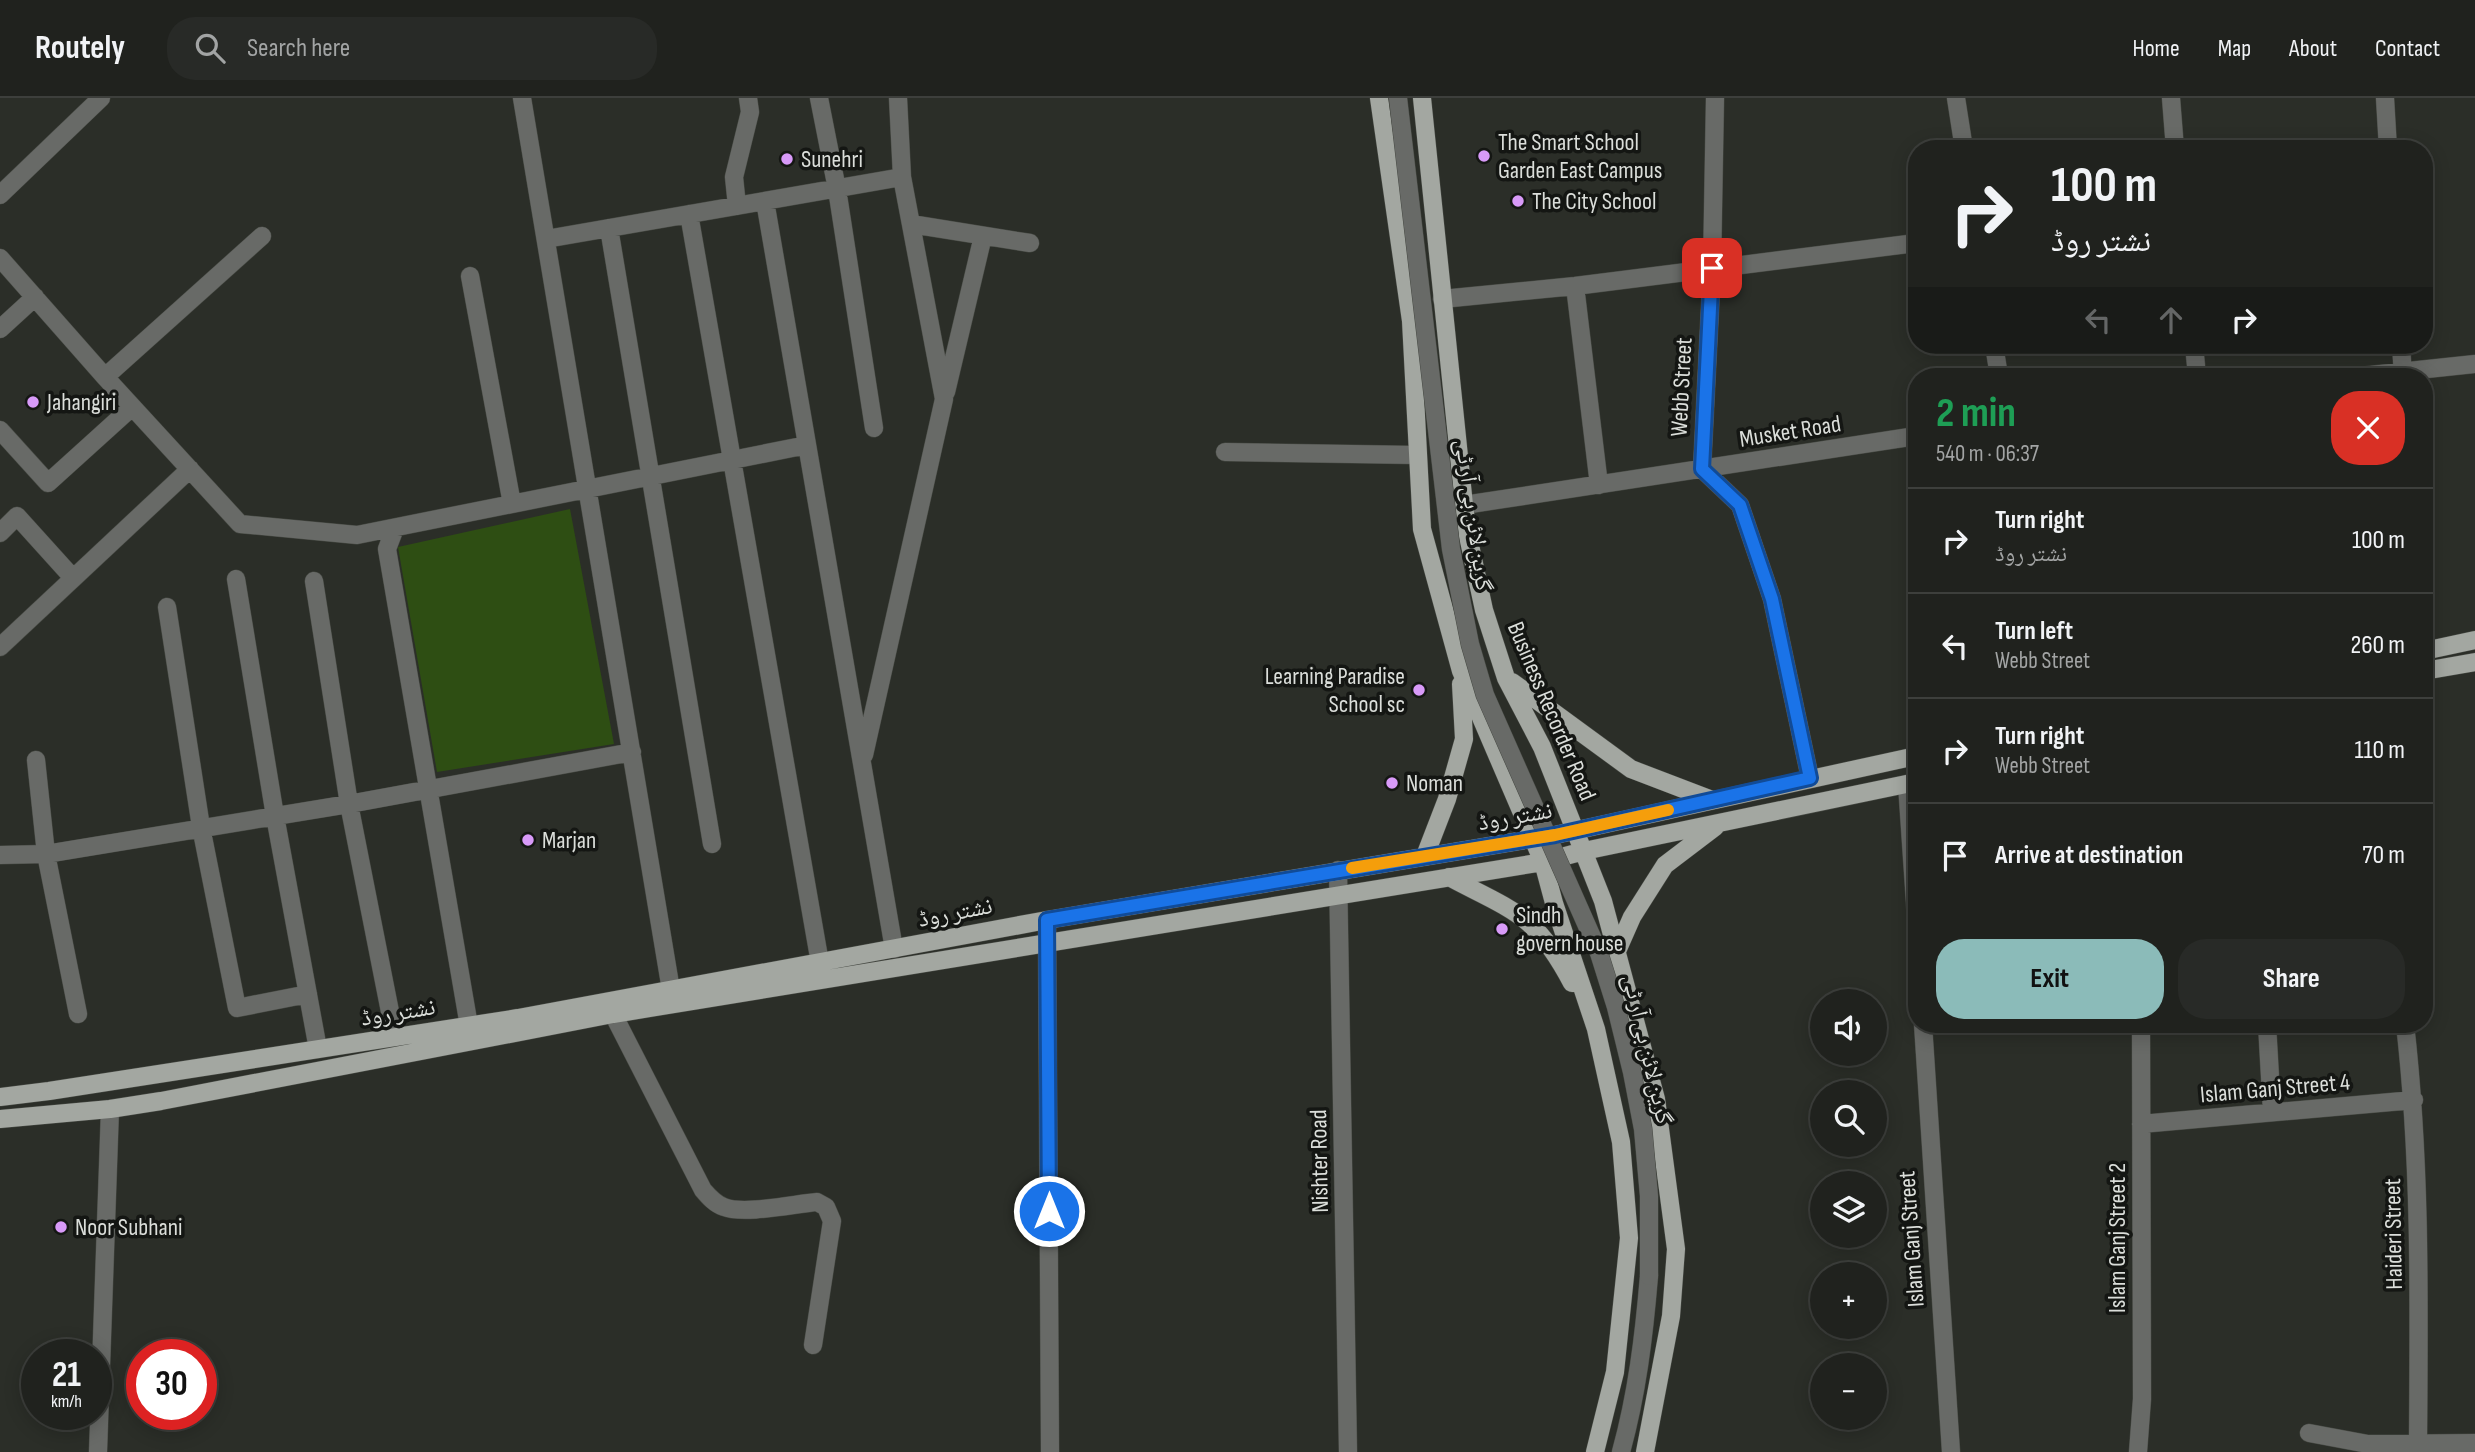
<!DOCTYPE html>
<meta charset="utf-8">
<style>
body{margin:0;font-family:"Sofia Sans Condensed","Noto Naskh Arabic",sans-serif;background:#282a27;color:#f1f3f6;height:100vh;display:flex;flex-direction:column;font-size:26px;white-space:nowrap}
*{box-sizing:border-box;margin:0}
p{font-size:23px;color:#a2a4a4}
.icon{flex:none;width:38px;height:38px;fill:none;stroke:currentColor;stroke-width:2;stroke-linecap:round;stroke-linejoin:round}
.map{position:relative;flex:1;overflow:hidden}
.side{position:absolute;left:1908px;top:270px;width:525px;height:665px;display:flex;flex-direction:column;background:#20221e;border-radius:28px;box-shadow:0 4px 18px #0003,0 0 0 2px #3d3f3c}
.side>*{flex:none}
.banner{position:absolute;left:1908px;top:42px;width:525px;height:214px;border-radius:28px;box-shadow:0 4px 18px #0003,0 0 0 2px #3d3f3c;background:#20221e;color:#f1f3f6;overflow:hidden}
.tools{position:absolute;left:1810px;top:891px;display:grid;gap:14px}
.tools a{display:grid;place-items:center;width:77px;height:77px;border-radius:50%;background:#20221e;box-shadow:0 4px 18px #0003,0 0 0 2px #3d3f3c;font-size:35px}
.speed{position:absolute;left:21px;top:1241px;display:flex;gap:14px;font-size:35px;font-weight:700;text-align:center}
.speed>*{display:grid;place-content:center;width:91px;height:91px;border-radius:50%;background:#20221e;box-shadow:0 4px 18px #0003,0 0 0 2px #3d3f3c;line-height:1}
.speed small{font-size:18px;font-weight:400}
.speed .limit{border:10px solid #d22;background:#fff;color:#111}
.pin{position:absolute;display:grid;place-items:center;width:60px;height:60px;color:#fff;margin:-30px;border-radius:14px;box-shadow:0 4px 10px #0006}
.me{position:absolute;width:77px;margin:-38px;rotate:0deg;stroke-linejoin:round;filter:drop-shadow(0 0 5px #0008)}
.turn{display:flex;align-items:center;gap:24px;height:147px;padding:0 28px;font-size:32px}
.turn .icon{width:91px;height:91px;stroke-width:2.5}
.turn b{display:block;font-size:49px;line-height:60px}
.lanes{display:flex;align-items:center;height:66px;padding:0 28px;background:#0003;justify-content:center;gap:35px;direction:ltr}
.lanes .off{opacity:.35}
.round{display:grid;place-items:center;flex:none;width:74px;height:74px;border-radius:28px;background:#282a27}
.overview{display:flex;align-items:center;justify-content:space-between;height:119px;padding:0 28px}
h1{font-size:42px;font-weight:700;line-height:52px;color:#1e9e55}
.button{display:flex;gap:14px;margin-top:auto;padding:14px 28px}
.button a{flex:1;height:80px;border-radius:28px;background:#8bbbb9;color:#111;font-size:28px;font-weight:700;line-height:80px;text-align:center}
.button a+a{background:#282a27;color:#f1f3f6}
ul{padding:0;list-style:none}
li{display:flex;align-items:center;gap:21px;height:105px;padding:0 28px;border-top:2px solid #3d3f3c}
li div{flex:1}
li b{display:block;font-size:26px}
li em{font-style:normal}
header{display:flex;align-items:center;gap:42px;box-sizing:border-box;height:98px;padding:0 35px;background:#20221e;border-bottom:2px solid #3d3f3c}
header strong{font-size:33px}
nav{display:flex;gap:38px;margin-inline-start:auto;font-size:24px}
.search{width:490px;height:63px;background:#282a27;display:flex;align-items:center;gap:18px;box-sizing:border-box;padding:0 24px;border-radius:28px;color:#a2a4a4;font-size:26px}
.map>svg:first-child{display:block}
.green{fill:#2e4e13}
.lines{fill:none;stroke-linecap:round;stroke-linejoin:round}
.minor-casing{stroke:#474a44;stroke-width:19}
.major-casing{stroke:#474a44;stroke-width:19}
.minor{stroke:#686a67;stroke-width:18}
.major{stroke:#a3a7a1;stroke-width:18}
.minor-bridge-casing{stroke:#474a44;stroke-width:19;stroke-linecap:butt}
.minor-bridge{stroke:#686a67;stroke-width:18}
.route-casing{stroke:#114b97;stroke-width:18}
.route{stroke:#1a73e8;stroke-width:12}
.slow{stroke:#f59e0b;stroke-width:12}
.poi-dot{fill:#d89af8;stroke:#141613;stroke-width:2.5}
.labels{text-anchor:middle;stroke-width:7;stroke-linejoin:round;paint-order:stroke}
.poi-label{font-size:24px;fill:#dbdeda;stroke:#141613;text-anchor:start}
.street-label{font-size:24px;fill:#dbdeda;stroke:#141613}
</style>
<header>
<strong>Routely</strong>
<div class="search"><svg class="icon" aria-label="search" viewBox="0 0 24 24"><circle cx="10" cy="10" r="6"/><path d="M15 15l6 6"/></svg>Search here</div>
<nav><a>Home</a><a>Map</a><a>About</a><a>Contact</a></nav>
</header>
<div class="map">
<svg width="2475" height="1354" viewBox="0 0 2475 1354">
<rect width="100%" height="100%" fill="#2b2e28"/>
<!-- green -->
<path class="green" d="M570 411 614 646 437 674 398 449Z"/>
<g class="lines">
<defs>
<path id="minor" d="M522 0 671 892
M819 0 837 91 874 330
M1715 0 1712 170 1702 371 1740 407 1772 501 1810 680
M1956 0 1964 51
M2171 0 2175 51
M2385 0 2388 51
M0 97 101 0
M765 103 894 851
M737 108 734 79 750 14 748 0
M689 116 820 865
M911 126 1030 145
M609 130 712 746
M546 141 902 79
M0 160 105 279 240 426 357 437 807 347
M470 178 512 406
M1575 188 1599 387
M1442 201 1575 188 1916 145
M0 231 35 199
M1994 247 1999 278
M2194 247 2197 278
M2401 247 2403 278
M2361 278 2475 266
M105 279 262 138
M946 294 983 138
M0 332 48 385 132 309
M1225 354 1417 357
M1464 407 1916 338
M395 430 387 451 469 928
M0 435 17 418 73 480
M236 481 275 718 318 951
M314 483 349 706 395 939
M167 509 201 729 237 910 308 896
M2424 533 2425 553
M0 549 190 371
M864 657 944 301 902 79 898 0
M36 662 46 756 78 916
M1907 686 1916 819
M0 757 46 756 349 706 632 654
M1338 772 1348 1354
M1047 822 1050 1354
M613 916 703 1092C709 1099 715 1106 724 1109 744 1117 794 1106 817 1104L826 1109 832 1123 813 1247
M1923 926 1951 1354
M2267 926 2272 1014
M2405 926C2421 1066 2419 1205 2418 1346
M2141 1026 2414 1002
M2309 1335 2368 1346 2475 1345
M98 1354 110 1011
M1621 1354C1637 1296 1644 1238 1649 1178
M2138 1354 2142 1301 2141 926"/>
<path id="major" d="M1379 0 1411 223 1422 431 1461 573 1543 764 1554 805 1596 931 1621 1044 1629 1140 1615 1274 1595 1354
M1422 0 1464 407 1468 438 1484 512 1506 580 1542 649 1603 803 1656 1001 1676 1151 1671 1218 1645 1354
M2424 553 2475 542
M2424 573 2475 564
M1512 584 1631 671 1712 702
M1425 758 1447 701 1464 641 1461 586
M1449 779C1474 793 1509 807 1530 826 1547 842 1561 864 1572 885
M1617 853 1632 819 1665 767 1715 729
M0 999 49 993 518 920 1047 822 1555 737 1916 658
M0 1021 110 1011 161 1003 613 916 1543 764 1584 753 1916 684"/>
</defs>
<!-- minor casing -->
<use href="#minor" class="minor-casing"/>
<!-- major casing -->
<use href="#major" class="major-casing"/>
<!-- minor -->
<use href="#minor" class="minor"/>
<!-- major -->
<use href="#major" class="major"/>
<defs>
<path id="minor-bridge" d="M1398 0 1451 451 1470 546 1485 597 1599 855 1616 909 1632 974 1643 1031 1649 1098V1178"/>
</defs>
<!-- minor-bridge casing -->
<use href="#minor-bridge" class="minor-bridge-casing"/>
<!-- minor-bridge -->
<use href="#minor-bridge" class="minor-bridge"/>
</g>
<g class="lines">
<defs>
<path id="route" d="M1049 1113 1047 822 1555 737 1810 680 1772 501 1740 407 1702 371 1712 170"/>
</defs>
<!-- route casing -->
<use href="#route" class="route-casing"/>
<!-- route -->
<use href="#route" class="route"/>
<!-- slow -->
<path class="slow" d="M1352 770 1555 737 1668 712"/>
</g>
<!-- markers -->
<g class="poi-dot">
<circle cx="1484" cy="58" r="7"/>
<circle cx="787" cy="61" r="7"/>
<circle cx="1518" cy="103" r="7"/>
<circle cx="33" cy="304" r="7"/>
<circle cx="1419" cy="592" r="7"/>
<circle cx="1392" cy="685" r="7"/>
<circle cx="528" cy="742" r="7"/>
<circle cx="1502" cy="831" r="7"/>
<circle cx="61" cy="1129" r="7"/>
</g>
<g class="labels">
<!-- poi labels -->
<g class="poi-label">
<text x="1498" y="52">The Smart School<tspan x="1498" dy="28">Garden East Campus</tspan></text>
<text x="801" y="69">Sunehri</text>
<text x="1532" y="111">The City School</text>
<text x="47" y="312">Jahangiri</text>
<text x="1405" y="586" text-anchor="end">Learning Paradise<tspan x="1405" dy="28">School sc</tspan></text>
<text x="1406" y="693">Noman</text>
<text x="542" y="750">Marjan</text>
<text x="1516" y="825">Sindh<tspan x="1516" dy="28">govern house</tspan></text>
<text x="75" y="1137">Noor Subhani</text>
</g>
<!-- street labels -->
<g class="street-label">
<text transform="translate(1681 289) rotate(-87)" y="8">Webb Street</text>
<text transform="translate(1790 333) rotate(-9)" y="8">Musket Road</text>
<text transform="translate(1474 417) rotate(82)" y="8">گرین لائن بی آر ٹی</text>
<text transform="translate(1552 613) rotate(67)" y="8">Business Recorder Road</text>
<text transform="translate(1515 718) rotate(-10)" y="8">نشتر روڈ</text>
<text transform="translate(955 814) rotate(-11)" y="8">نشتر روڈ</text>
<text transform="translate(398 914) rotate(-9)" y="8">نشتر روڈ</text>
<text transform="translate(1648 951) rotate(77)" y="8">گرین لائن بی آر ٹی</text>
<text transform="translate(2275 990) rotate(-5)" y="8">Islam Ganj Street 4</text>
<text transform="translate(1319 1063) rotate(-91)" y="8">Nishter Road</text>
<text transform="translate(2393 1136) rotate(-91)" y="8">Haideri Street</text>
<text transform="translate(2117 1140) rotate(-90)" y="8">Islam Ganj Street 2</text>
<text transform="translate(1911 1141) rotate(-94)" y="8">Islam Ganj Street</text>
</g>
</g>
</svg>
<div class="tools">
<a><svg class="icon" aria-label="sound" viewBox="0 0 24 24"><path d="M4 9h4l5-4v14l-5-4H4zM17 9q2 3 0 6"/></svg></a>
<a><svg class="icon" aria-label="search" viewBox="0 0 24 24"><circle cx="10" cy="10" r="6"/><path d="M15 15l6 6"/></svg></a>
<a><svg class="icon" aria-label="layers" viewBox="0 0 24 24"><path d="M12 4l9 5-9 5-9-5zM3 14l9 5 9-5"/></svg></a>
<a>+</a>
<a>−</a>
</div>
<div class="speed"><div>21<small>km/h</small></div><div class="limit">30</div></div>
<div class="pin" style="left:1712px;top:170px;background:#d93025"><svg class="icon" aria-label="arrive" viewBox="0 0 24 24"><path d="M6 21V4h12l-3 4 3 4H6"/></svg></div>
<svg class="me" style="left:1049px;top:1113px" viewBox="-20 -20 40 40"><circle r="17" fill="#1a73e8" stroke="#fff" stroke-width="3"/><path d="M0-11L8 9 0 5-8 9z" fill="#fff"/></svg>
<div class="banner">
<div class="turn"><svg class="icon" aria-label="right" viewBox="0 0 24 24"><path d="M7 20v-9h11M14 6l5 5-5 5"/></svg><div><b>100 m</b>نشتر روڈ</div></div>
<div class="lanes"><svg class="icon off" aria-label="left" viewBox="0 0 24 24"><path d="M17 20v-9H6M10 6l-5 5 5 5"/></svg><svg class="icon off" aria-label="ahead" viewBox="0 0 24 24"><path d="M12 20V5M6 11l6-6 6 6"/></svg><svg class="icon" aria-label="right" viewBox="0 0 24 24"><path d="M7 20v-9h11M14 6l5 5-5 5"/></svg></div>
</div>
<section class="side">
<div class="overview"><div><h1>2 min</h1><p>540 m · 06:37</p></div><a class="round" style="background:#d93025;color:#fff"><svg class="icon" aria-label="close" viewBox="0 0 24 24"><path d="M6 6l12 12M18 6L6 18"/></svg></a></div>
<ul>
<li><svg class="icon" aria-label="right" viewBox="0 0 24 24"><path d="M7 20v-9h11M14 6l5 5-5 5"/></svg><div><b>Turn right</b><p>نشتر روڈ</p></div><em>100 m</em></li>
<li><svg class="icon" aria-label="left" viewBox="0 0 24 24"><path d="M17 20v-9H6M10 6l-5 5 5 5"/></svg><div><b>Turn left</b><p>Webb Street</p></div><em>260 m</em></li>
<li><svg class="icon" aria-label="right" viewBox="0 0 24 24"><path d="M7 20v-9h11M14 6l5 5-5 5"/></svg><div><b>Turn right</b><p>Webb Street</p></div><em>110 m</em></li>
<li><svg class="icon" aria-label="arrive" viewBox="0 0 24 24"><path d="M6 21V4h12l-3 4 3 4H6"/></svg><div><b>Arrive at destination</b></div><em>70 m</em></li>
</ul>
<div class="button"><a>Exit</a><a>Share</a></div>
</section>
</div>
